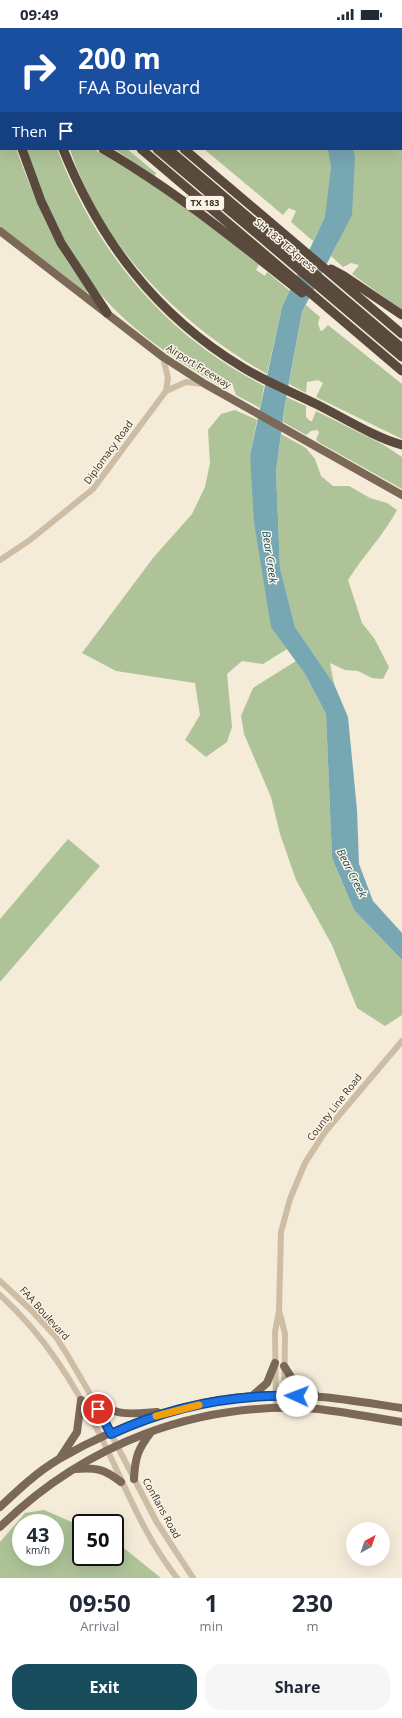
<!DOCTYPE html>
<style>
body{margin:0;font-family:"Open Sans",sans-serif;background:#f6f6f7;color:#1f2937;height:100vh;display:flex;flex-direction:column;font-size:15px;white-space:nowrap}
*{box-sizing:border-box;margin:0}
p{font-size:13px;color:#747a83}
.icon{flex:none;width:22px;height:22px;fill:none;stroke:currentColor;stroke-width:2;stroke-linecap:round;stroke-linejoin:round}
.map{position:relative;height:1550px;overflow:hidden}
.side{display:flex;flex-direction:column;background:#fff;flex:1}
.side>*{flex:none}
.guide{position:absolute;left:0px;top:0px;width:402px;height:122px;box-shadow:0 4px 16px #0002;background:#1a4fa0;color:#fff;overflow:hidden}
.needle{width:26px;rotate:40deg}
.tools{position:absolute;left:346px;top:1494px;display:grid;gap:8px}
.tools a{display:grid;place-items:center;width:44px;height:44px;border-radius:50%;background:#fff;box-shadow:0 4px 16px #0002;font-size:20px}
.speed{position:absolute;left:12px;top:1486px;display:flex;gap:8px;font-size:20px;font-weight:700;text-align:center}
.speed>*{display:grid;place-content:center;width:52px;height:52px;border-radius:50%;background:#fff;box-shadow:0 4px 16px #0002;line-height:1}
.speed small{font-size:10px;font-weight:400}
.speed .limit{border:2px solid #111;border-radius:6px;background:#fff;color:#111}
.pin{position:absolute;display:grid;place-items:center;width:34px;height:34px;color:#fff;margin:-17px;border:2px solid #fff;border-radius:50%;box-shadow:0 1px 4px #0007}
.me{position:absolute;width:44px;margin:-22px;rotate:272deg;stroke-linejoin:round;filter:drop-shadow(0 0 3px #0008)}
.turn{display:flex;align-items:center;gap:14px;height:84px;padding:0 12px;font-size:18px}
.turn .icon{width:52px;height:52px;stroke-width:2.5}
.turn b{display:block;font-size:28px;line-height:34px}
.then{display:flex;align-items:center;height:38px;padding:0 12px;background:#0003;gap:8px;font-size:15px}
.eta{display:flex;justify-content:space-evenly;align-items:center;height:68px;text-align:center}
.eta b{font-size:24px;font-weight:700;line-height:28px}
.action{display:flex;gap:8px;margin-top:auto;padding:8px 12px}
.action a{flex:1;height:46px;border-radius:16px;background:#184d5d;color:#fff;font-size:16px;font-weight:700;line-height:46px;text-align:center}
.action a+a{background:#f6f6f7;color:#1f2937}
.status{display:flex;justify-content:space-between;align-items:center;height:28px;padding:0 20px;background:#fff;direction:ltr}
.status svg{height:11px;fill:currentColor}
.map>svg:first-child{display:block}
.green{fill:#aec498;fill-rule:evenodd}
.water{fill:#76a7b3}
.lines{fill:none;stroke-linecap:round;stroke-linejoin:round}
.minor{stroke:#cdbda4;stroke-width:6}
.major{stroke:#7b6856;stroke-width:8}
.highway{stroke:#594a3d;stroke-width:9}
.route-casing{stroke:#114b97;stroke-width:10}
.route{stroke:#1a73e8;stroke-width:7}
.slow{stroke:#f59e0b;stroke-width:7}
.labels{text-anchor:middle;stroke-width:3;stroke-linejoin:round;paint-order:stroke}
.shield{fill:#fbf4e6;stroke:#726960;stroke-width:1}
.shield-label{font-size:9px;font-weight:bold;fill:#372e26}
.street-label{font-size:10px;fill:#372e26;stroke:#fbf4e6}
.water-label{font-size:11px;font-style:italic;fill:#184d5d;stroke:#fbf4e6}
</style>
<div class="status"><b>09:49</b><svg viewBox="0 0 49 12"><path d="M0 12V9h3v3zM5 12V6h3v6zM10 12V3h3v9zM15 12V0h3v12zM26 1h20v11H26zM47 4h2v5h-2z"/></svg></div>
<div class="map">
<svg width="402" height="1550" viewBox="0 0 402 1550">
<rect width="100%" height="100%" fill="#f4ebd9"/>
<!-- green -->
<path class="green" d="M186 0H402V282L352 246 359 237 351 235 343 239 331 228 338 214 322 196 313 213 291 194 296 183 289 180 283 187 204 121H401V1H184Z
M0 91 1 121H16C35 171 53 220 88 262L87 265 0 198Z
M24 121H57C90 207 143 280 220 332 234 342 250 350 264 358L260 380 236 367 232 355H231L228 362C147 316 95 278 52 192 41 169 33 144 24 121Z
M70 121H94L144 151 224 208 259 237 256 242 265 248 267 244 290 263 282 279 267 346C179 296 102 219 70 121Z
M114 121H127L156 145 155 148Z
M306 277 320 289 318 295 320 302 322 303 328 297 402 356V411L316 369 323 355 318 352 307 354 306 365 289 356 302 284Z
M286 369 306 378V389L310 393H312L316 383 384 417 402 429V461L320 415 316 412 319 404 317 402 311 403 306 407 283 394Z
M235 382 257 392 250 427 271 596 287 621 263 636 242 633 227 646 232 699 227 714 206 729 185 712 200 687 195 655 116 643 82 625 153 530 192 486 205 459 210 435 208 402 221 386Z
M281 406 306 420 315 431 321 448 333 458H349L370 470 387 475 397 482C383 508 363 528 348 552L362 595 374 610 389 639 383 651 372 650 358 643 345 642 330 635 334 656 295 599 280 540 276 443Z
M296 633 305 646 326 686 332 830 354 882 402 932V987L385 998 357 980 332 917 296 852 280 806 271 769 244 706 241 688 253 660Z
M68 811 100 838 0 954V891Z
M44 1482 81 1498V1529H115V1513L161 1550H0V1514L25 1485ZM21 1495H55V1529H21Z"/>
<!-- water -->
<path class="water" d="M328 121H353L355 129 352 187 302 284 285 376 276 443 280 540 295 599 334 656 348 689 357 782 359 836 373 873 402 905V932L354 882 332 830 326 686 305 646 271 599 254 494 250 427 282 279 325 189 331 139Z"/>
<g class="lines">
<!-- minor -->
<path class="minor" d="M163 329 168 350 166 363
M0 532 30 512 93 461 166 363 186 354 203 356
M0 1253 30 1281 56 1309 68 1328 93 1371 156 1493 193 1550
M0 1267C45 1308 74 1355 101 1409 125 1457 143 1507 177 1550
M280 1286 285 1306 284 1381
M276 1381 275 1304 279 1283 281 1204 290 1171 305 1135 325 1104 402 1013"/>
<!-- major -->
<path class="major" d="M0 203 163 329 205 356 402 467
M284 1338 293 1352 316 1367
M251 1369 267 1355 275 1335
M93 1371C115 1389 130 1386 157 1384
M60 1430 77 1404 81 1372
M75 1441C96 1439 104 1441 121 1454
M134 1451C135 1429 138 1421 151 1404
M0 1479C18 1462 37 1444 59 1431 123 1394 200 1368 275 1367 318 1366 360 1374 402 1380
M0 1499C85 1416 198 1372 318 1381 346 1384 374 1390 402 1394"/>
<!-- highway -->
<path class="highway" d="M14 0 15 1
M25 0 26 1
M41 0 42 1
M170 1 172 0
M0 2 1 3
M0 41H1
M0 69 1 71
M0 87H1
M22 121 41 173 61 215 107 285
M63 121C100 213 156 287 242 339 266 354 292 364 318 377 344 390 374 409 402 417
M103 121C174 162 238 214 302 265
M141 121 402 343
M157 121 402 329
M168 121 402 320
M184 121 402 306
M331 241 344 248 402 287"/>
</g>
<g class="lines">
<defs>
<path id="route" d="M98 1381 111 1406C169 1379 233 1366 297 1368"/>
</defs>
<!-- route casing -->
<use href="#route" class="route-casing"/>
<!-- route -->
<use href="#route" class="route"/>
<!-- slow -->
<path class="slow" d="M156 1388 199 1377"/>
</g>
<g class="labels">
<!-- shield labels -->
<rect class="shield" x="186" y="168" width="38" height="14" rx="3"/>
<g class="shield-label">
<text x="205" y="178">TX 183</text>
</g>
<!-- street labels -->
<g class="street-label">
<text transform="translate(286 217) rotate(40)" y="4">SH 183 TEXpress</text>
<text transform="translate(199 338) rotate(32)" y="4">Airport Freeway</text>
<text transform="translate(108 424) rotate(-54)" y="4">Diplomacy Road</text>
<text transform="translate(334 1079) rotate(-52)" y="4">County Line Road</text>
<text transform="translate(45 1285) rotate(48)" y="4">FAA Boulevard</text>
<text transform="translate(162 1480) rotate(61)" y="4">Conflans Road</text>
</g>
<!-- water labels -->
<g class="water-label">
<text transform="translate(270 529) rotate(82)" y="4">Bear Creek</text>
<text transform="translate(352 845) rotate(63)" y="4">Bear Creek</text>
</g>
</g>
</svg>
<div class="tools">
<a><svg class="needle" viewBox="-14 -14 28 28"><path d="M0-13l5 13h-10z" fill="#e53935"/><path d="M0 13l5-13h-10z" fill="#747a83"/></svg></a>
</div>
<div class="speed"><div>43<small>km/h</small></div><div class="limit">50</div></div>
<div class="pin" style="left:98px;top:1381px;background:#d93025"><svg class="icon" aria-label="arrive" viewBox="0 0 24 24"><path d="M6 21V4h12l-3 4 3 4H6"/></svg></div>
<svg class="me" style="left:297px;top:1368px" viewBox="-20 -20 40 40"><circle r="19" fill="#fff"/><path d="M0-13L10 11 0 6-10 11z" fill="#1a73e8"/></svg>
<div class="guide">
<div class="turn"><svg class="icon" aria-label="right" viewBox="0 0 24 24"><path d="M7 20v-9h11M14 6l5 5-5 5"/></svg><div><b>200 m</b>FAA Boulevard</div></div>
<div class="then">Then<svg class="icon" aria-label="arrive" viewBox="0 0 24 24"><path d="M6 21V4h12l-3 4 3 4H6"/></svg></div>
</div>
</div>
<section class="side">
<div class="eta">
<div><b>09:50</b><p>Arrival</p></div>
<div><b>1</b><p>min</p></div>
<div><b>230</b><p>m</p></div>
</div>
<div class="action"><a>Exit</a><a>Share</a></div>
</section>
